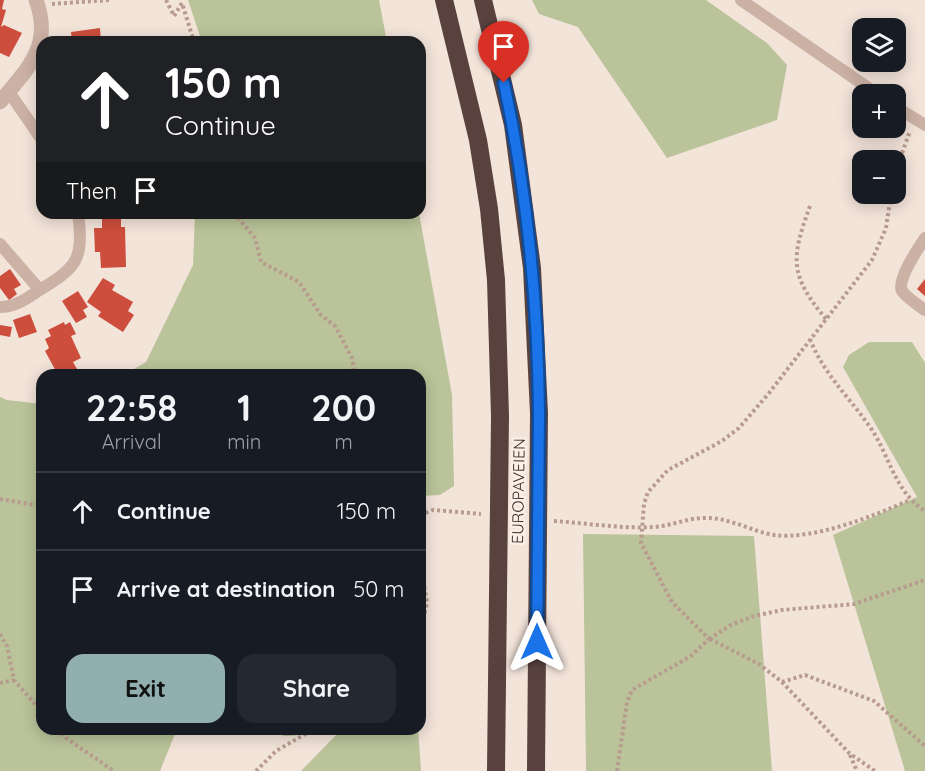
<!DOCTYPE html>
<meta charset="utf-8">
<style>
body{margin:0;font-family:Quicksand,sans-serif;background:#242831;color:#f1f3f6;height:100vh;display:flex;flex-direction:column;font-size:22px;white-space:nowrap}
*{box-sizing:border-box;margin:0}
p{font-size:20px;color:#9ea1a6}
.icon{flex:none;width:33px;height:33px;fill:none;stroke:currentColor;stroke-width:2;stroke-linecap:round;stroke-linejoin:round}
.map{position:relative;flex:1;overflow:hidden}
.drawer{position:absolute;left:36px;top:369px;width:390px;height:366px;display:flex;flex-direction:column;background:#171b24;border-radius:18px;box-shadow:0 3px 15px #0003}
.drawer>*{flex:none}
.banner{position:absolute;left:36px;top:36px;width:390px;height:183px;border-radius:18px;box-shadow:0 3px 15px #0003;background:#202124;color:#fff;overflow:hidden}
.tools{position:absolute;left:852px;top:18px;display:grid;gap:12px}
.tools a{display:grid;place-items:center;width:54px;height:54px;border-radius:12px;background:#171b24;box-shadow:0 3px 15px #0003;font-size:30px}
.pin{position:absolute;display:grid;place-items:center;width:51px;height:51px;color:#fff;margin:-62px -26px;border-radius:50% 50% 50% 0;rotate:-45deg;box-shadow:0 0 6px #0007}
.pin .icon{rotate:45deg}
.me{position:absolute;width:66px;margin:-33px;rotate:0deg;stroke-linejoin:round;filter:drop-shadow(0 0 4px #0008)}
.turn{display:flex;align-items:center;gap:21px;height:126px;padding:0 30px;font-size:27px}
.turn .icon{width:78px;height:78px;stroke-width:2.5}
.turn b{display:block;font-size:42px;line-height:51px}
.then{display:flex;align-items:center;height:57px;padding:0 30px;background:#0003;gap:12px;font-size:22px}
.eta{display:flex;justify-content:space-evenly;align-items:center;height:102px;text-align:center}
.eta b{font-size:36px;font-weight:800;line-height:42px}
.primary-button{display:flex;gap:12px;margin-top:auto;padding:12px 30px}
.primary-button a{flex:1;height:69px;border-radius:18px;background:#90afae;color:#111;font-size:24px;font-weight:800;line-height:69px;text-align:center}
.primary-button a+a{background:#242831;color:#f1f3f6}
ul{padding:0;list-style:none}
li{display:flex;align-items:center;gap:18px;height:78px;padding:0 30px;border-top:2px solid #363941}
li div{flex:1}
li b{display:block;font-size:22px}
li em{font-style:normal}
.map>svg:first-child{display:block}
.green{fill:#bac399}
.building{fill:#ce4e3d}
.lines{fill:none;stroke-linecap:round;stroke-linejoin:round}
.path{stroke:#b89b8f;stroke-width:4;stroke-dasharray:3 3;stroke-linecap:butt}
.service{stroke:#ccb2a5;stroke-width:12}
.minor{stroke:#ccb2a5;stroke-width:15}
.motorway{stroke:#59423d;stroke-width:18}
.route-casing{stroke:#114b97;stroke-width:15}
.route{stroke:#1a73e8;stroke-width:10}
.labels{text-anchor:middle;stroke-width:5;stroke-linejoin:round;paint-order:stroke}
.street-label{font-size:16px;fill:#372a27;stroke:#fbefe6}
</style>
<div class="map">
<svg width="925" height="771" viewBox="0 0 925 771">
<rect width="100%" height="100%" fill="#f3e4da"/>
<!-- green -->
<path class="green" d="M188 0H379L387 42H202Z
M532 0H706L767 43 787 65 777 120 667 158 578 27 539 14Z
M195 213H419L452 395 454 486 440 495 420 496V375H124L146 362 193 265Z
M869 342H912L925 363V771H905L833 535 917 497 843 367 849 355Z
M0 397 7 400 42 404V729H177L160 771H0Z
M583 534 754 536 772 771H586Z
M263 729H310L303 735 285 736Z
M342 729H418L421 771H301Z"/>
<!-- building -->
<path class="building" d="M0 0H4L2 9 6 10 1 27 4 25 22 33 9 57 0 53Z
M100 28 101 42H72L71 32Z
M102 213H121V227H125L126 267 101 268 100 252H95L94 228H102Z
M10 269 21 285 14 289 17 294 9 300 0 288V276Z
M103 278 115 285 112 290 133 302 128 311 134 315 123 332 98 316 101 312 87 302Z
M925 279V296L917 289Z
M78 291 88 307 83 310 87 317 76 323 62 301Z
M30 314 37 332 19 338 13 320Z
M64 322 65 325 70 322 76 334 71 336 81 358 73 362 77 369 58 375 45 351 49 348 45 339 51 336 48 330Z
M0 325 12 327 10 337 0 335Z"/>
<g class="lines">
<!-- path -->
<path class="path" d="M166 0 174 16 182 3 194 42
M52 4 109 0
M896 170 910 131
M810 206C791 258 789 275 826 319
M234 213 255 238 261 262 299 282 321 315 335 326 352 358 355 375
M810 339C823 373 849 397 870 427 890 456 894 491 925 511
M0 499 42 506
M420 515 433 510 481 514
M554 521C587 523 621 529 654 527 671 526 687 518 704 518 729 517 750 531 774 535 815 540 873 516 910 500
M420 563 427 602 420 636
M0 634 7 646 14 680 42 712
M709 639 731 625 754 616 782 610 854 604 925 580
M710 639 759 664 782 682 849 753 875 771
M782 682 805 675 874 701 925 746
M0 683 14 680
M57 729 66 738 114 771
M850 755 857 771
M256 771 276 751 314 729
M617 771 627 702 632 690 691 656 709 639 672 602 641 543 644 504 648 492 668 470 722 441 739 428 769 393 872 260 886 228 891 194"/>
<!-- service -->
<path class="service" d="M741 0 877 94
M9 92 42 140
M896 107 925 125
M925 238C919 247 896 281 902 291 907 298 918 305 925 310
M0 244 40 290
M0 307C15 307 26 299 38 291 77 267 84 261 78 213"/>
<!-- minor -->
<path class="minor" d="M0 102C28 68 53 46 36 0"/>
<!-- motorway -->
<path class="motorway" d="M444 0 478 140 489 209 496 280 500 416 496 771
M483 0 513 125 532 268 539 413 536 771"/>
</g>
<g class="lines">
<defs>
<path id="route" d="M504 83C527 191 538 303 539 414 539 490 537 566 537 642"/>
</defs>
<!-- route casing -->
<use href="#route" class="route-casing"/>
<!-- route -->
<use href="#route" class="route"/>
</g>
<g class="labels">
<!-- street labels -->
<g class="street-label">
<text transform="translate(518 491) rotate(-89)" y="6">EUROPAVEIEN</text>
</g>
</g>
</svg>
<div class="tools">
<a><svg class="icon" aria-label="layers" viewBox="0 0 24 24"><path d="M12 4l9 5-9 5-9-5zM3 14l9 5 9-5"/></svg></a>
<a>+</a>
<a>−</a>
</div>
<div class="pin" style="left:504px;top:83px;background:#d93025"><svg class="icon" aria-label="arrive" viewBox="0 0 24 24"><path d="M6 21V4h12l-3 4 3 4H6"/></svg></div>
<svg class="me" style="left:537px;top:642px" viewBox="-20 -20 40 40"><path d="M0-17L14 15 0 8-14 15z" fill="#1a73e8" stroke="#fff" stroke-width="4"/></svg>
<div class="banner">
<div class="turn"><svg class="icon" aria-label="ahead" viewBox="0 0 24 24"><path d="M12 20V5M6 11l6-6 6 6"/></svg><div><b>150 m</b>Continue</div></div>
<div class="then">Then<svg class="icon" aria-label="arrive" viewBox="0 0 24 24"><path d="M6 21V4h12l-3 4 3 4H6"/></svg></div>
</div>
<section class="drawer">
<div class="eta">
<div><b>22:58</b><p>Arrival</p></div>
<div><b>1</b><p>min</p></div>
<div><b>200</b><p>m</p></div>
</div>
<ul>
<li><svg class="icon" aria-label="ahead" viewBox="0 0 24 24"><path d="M12 20V5M6 11l6-6 6 6"/></svg><div><b>Continue</b></div><em>150 m</em></li>
<li><svg class="icon" aria-label="arrive" viewBox="0 0 24 24"><path d="M6 21V4h12l-3 4 3 4H6"/></svg><div><b>Arrive at destination</b></div><em>50 m</em></li>
</ul>
<div class="primary-button"><a>Exit</a><a>Share</a></div>
</section>
</div>
